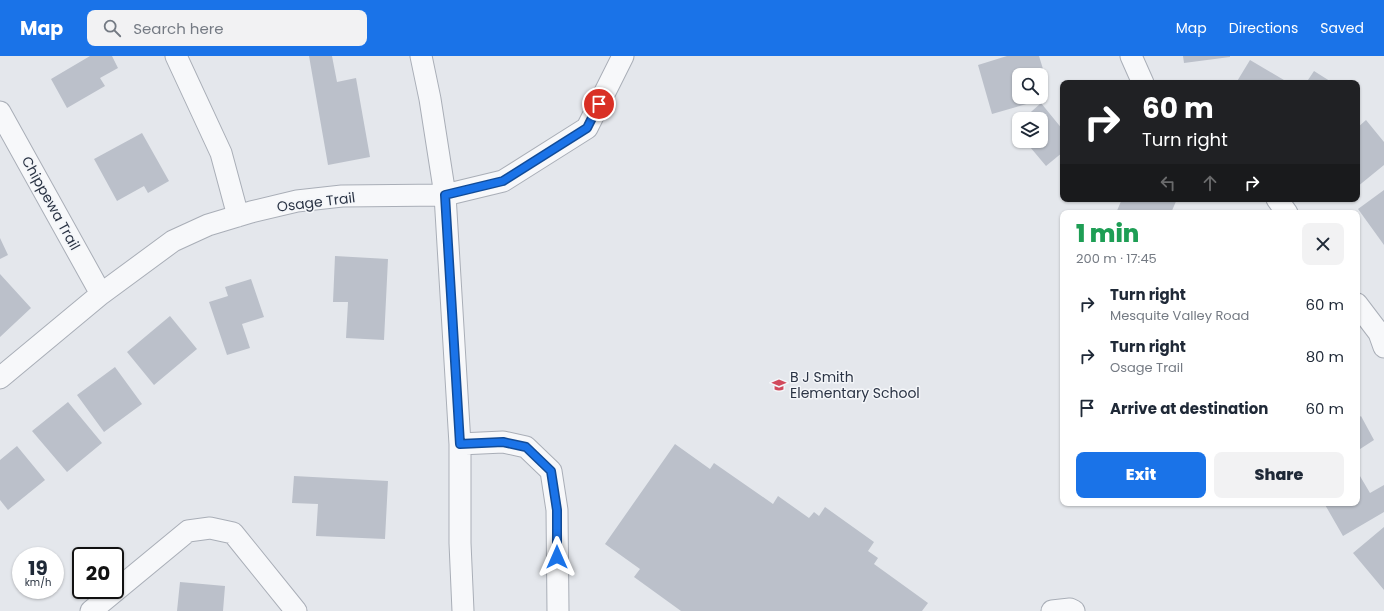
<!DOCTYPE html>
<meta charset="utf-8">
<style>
body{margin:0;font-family:Poppins,sans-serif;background:#f2f2f3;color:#1f2937;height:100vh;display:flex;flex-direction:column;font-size:15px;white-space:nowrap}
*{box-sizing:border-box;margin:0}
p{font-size:13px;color:#747a83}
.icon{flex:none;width:22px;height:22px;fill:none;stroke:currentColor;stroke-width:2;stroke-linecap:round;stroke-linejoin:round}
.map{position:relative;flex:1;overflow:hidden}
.panel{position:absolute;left:1060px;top:154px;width:300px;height:296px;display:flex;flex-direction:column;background:#fff;border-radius:8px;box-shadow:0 1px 3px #0004}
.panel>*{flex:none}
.hud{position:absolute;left:1060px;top:24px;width:300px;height:122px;border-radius:8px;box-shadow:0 1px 3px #0004;background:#202124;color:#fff;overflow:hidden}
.tools{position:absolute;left:1012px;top:12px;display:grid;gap:8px}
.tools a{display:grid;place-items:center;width:36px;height:36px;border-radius:8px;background:#fff;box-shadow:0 1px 3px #0004;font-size:20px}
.speed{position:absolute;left:12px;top:491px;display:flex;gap:8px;font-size:20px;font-weight:700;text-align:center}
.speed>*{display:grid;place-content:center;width:52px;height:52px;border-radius:50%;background:#fff;box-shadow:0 1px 3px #0004;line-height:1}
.speed small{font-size:10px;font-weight:400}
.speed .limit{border:2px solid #111;border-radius:6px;background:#fff;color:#111}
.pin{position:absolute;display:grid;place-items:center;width:34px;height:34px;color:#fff;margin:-17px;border:2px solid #fff;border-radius:50%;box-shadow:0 1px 4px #0007}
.me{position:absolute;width:44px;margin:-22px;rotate:0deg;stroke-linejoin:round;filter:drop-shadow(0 0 3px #0008)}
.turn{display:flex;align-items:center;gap:14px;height:84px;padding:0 16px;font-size:18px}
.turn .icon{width:52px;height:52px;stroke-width:2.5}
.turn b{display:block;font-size:28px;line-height:34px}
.lanes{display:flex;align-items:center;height:38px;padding:0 16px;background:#0003;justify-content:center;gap:20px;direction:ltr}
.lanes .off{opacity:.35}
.round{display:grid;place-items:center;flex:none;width:42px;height:42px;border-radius:8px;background:#f2f2f3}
.head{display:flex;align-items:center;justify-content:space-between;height:68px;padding:0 16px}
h1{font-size:24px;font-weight:800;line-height:30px;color:#1e9e55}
.button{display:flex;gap:8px;margin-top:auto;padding:8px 16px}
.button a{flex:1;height:46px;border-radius:8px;background:#1a73e8;color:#fff;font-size:16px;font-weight:800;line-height:46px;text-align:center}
.button a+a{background:#f2f2f3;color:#1f2937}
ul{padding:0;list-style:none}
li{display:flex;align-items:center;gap:12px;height:52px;padding:0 16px}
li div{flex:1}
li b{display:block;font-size:15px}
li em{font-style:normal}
header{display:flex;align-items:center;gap:24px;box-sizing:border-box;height:56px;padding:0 20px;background:#1a73e8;color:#fff}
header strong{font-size:19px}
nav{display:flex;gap:22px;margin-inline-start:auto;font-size:14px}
.search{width:280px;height:36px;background:#f2f2f3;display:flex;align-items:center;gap:10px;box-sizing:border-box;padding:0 14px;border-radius:8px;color:#747a83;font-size:15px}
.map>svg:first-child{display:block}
.building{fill:#bbc0ca}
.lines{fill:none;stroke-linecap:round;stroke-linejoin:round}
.minor-casing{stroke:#a9aeb7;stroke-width:23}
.minor{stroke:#f7f8fa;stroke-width:21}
.route-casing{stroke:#114b97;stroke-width:10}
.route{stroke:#1a73e8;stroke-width:7}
.labels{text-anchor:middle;stroke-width:3;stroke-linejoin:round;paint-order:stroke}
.street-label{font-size:14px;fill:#2b3445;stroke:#f4f6f9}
.poi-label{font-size:14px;fill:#2b3445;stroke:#f4f6f9;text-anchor:start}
</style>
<header>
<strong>Map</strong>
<div class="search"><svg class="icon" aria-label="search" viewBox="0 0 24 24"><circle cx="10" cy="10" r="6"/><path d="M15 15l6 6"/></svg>Search here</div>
<nav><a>Map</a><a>Directions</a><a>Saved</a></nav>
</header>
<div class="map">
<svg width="1384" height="555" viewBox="0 0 1384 555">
<rect width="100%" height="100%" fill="#e4e7ec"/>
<!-- building -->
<path class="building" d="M90 0H112L118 12 100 22 105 30 67 52 51 23Z
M309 0H332L337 26 356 22 370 101 328 109Z
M1007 0H1039L1043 13 1019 19V41H1028L1030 47 992 58 978 9Z
M1183 0H1230V1L1184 7Z
M1250 4 1289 27H1236Z
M1314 15 1333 27H1306Z
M1041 47 1063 74V96L1046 110 1025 85H1041V63H1023Z
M1366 64 1384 86V109L1357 131V72Z
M142 77 169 125 148 137 144 130 117 145 94 103Z
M1384 134V189L1358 153Z
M1122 143H1153L1156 144V143H1177L1171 157H1116Z
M0 182 8 199 0 203Z
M335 200 388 203 384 284 346 282 348 246H333Z
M0 218 31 252 0 281Z
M251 223 264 261 242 268 250 292 227 299 209 246 228 240 225 231Z
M170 260 197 293 154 329 127 296Z
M115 311 142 348 104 376 77 339Z
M68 346 102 387 67 416 32 375Z
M1361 360 1374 384 1357 395V363Z
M675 388 710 413 714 407 773 448 778 440 809 462 814 456 819 460 825 451 874 486 868 495 878 502 874 508 928 547 922 555H681L634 521 640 513 605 488Z
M17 390 45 424 8 454 0 444V404Z
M1357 415 1370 437 1384 429V456L1343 480 1324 447H1357Z
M294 420 388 425 385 483 316 480 318 448 292 447Z
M1384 471V534L1353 497Z
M180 526 225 530 223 555H177Z"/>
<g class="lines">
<defs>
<path id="minor" d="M176 0 221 97 238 160
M421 0 430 43 445 139 460 388V487L463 555
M1131 0 1143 27
M0 56 101 238
M1277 143 1287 157
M1357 248 1379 277 1384 291
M0 322 101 238 173 185 208 169 251 156 297 145 342 140 445 139 503 125 587 72 623 0
M460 388 503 386 526 391 551 415 557 454 558 555
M91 555 188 475 210 472 233 477 296 555
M1052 555 1070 553 1074 555"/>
</defs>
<!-- minor casing -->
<use href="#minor" class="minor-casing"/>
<!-- minor -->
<use href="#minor" class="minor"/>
</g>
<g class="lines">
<defs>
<path id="route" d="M557 501V454L551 415 526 391 503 386 460 388 445 139 503 125 587 72 599 48"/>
</defs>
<!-- route casing -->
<use href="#route" class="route-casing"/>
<!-- route -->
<use href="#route" class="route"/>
</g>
<!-- icons -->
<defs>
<symbol id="school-bare" viewBox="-9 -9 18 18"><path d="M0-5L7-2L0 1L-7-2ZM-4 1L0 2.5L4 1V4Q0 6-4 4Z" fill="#d1495b" stroke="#f4f6f9" stroke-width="2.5" paint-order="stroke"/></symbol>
</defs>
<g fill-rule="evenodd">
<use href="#school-bare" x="769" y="319" width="20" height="20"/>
</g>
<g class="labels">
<!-- street labels -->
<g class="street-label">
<text transform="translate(316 146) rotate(-7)" y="5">Osage Trail</text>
<text transform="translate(51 147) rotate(61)" y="5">Chippewa Trail</text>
</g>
<!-- poi labels -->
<g class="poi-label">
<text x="790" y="326">B J Smith<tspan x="790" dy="16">Elementary School</tspan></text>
</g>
</g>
</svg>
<div class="tools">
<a><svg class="icon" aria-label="search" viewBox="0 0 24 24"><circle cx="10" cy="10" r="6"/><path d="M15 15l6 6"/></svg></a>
<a><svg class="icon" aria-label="layers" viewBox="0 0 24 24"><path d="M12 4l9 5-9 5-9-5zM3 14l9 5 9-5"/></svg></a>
</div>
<div class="speed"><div>19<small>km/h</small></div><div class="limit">20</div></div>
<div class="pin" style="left:599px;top:48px;background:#d93025"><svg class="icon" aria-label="arrive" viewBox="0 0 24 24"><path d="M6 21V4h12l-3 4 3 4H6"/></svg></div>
<svg class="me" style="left:557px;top:501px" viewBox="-20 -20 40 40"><path d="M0-17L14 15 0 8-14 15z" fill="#1a73e8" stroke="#fff" stroke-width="4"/></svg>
<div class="hud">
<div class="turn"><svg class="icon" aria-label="right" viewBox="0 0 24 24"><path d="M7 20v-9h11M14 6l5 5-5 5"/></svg><div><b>60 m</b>Turn right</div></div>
<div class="lanes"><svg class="icon off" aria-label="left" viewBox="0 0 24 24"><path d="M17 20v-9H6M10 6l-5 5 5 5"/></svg><svg class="icon off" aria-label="ahead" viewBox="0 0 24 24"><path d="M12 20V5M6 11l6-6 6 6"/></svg><svg class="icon" aria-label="right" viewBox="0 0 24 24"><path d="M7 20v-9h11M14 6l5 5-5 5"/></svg></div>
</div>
<section class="panel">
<div class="head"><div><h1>1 min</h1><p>200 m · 17:45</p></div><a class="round"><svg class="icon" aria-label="close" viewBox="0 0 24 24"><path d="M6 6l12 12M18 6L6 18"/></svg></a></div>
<ul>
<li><svg class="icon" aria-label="right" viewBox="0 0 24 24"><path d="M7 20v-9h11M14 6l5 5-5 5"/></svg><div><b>Turn right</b><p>Mesquite Valley Road</p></div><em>60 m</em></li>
<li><svg class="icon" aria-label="right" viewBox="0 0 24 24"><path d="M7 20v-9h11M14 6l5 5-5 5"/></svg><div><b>Turn right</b><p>Osage Trail</p></div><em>80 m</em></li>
<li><svg class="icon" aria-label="arrive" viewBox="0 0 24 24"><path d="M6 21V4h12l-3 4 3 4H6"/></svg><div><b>Arrive at destination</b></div><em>60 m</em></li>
</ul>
<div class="button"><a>Exit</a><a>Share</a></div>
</section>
</div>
